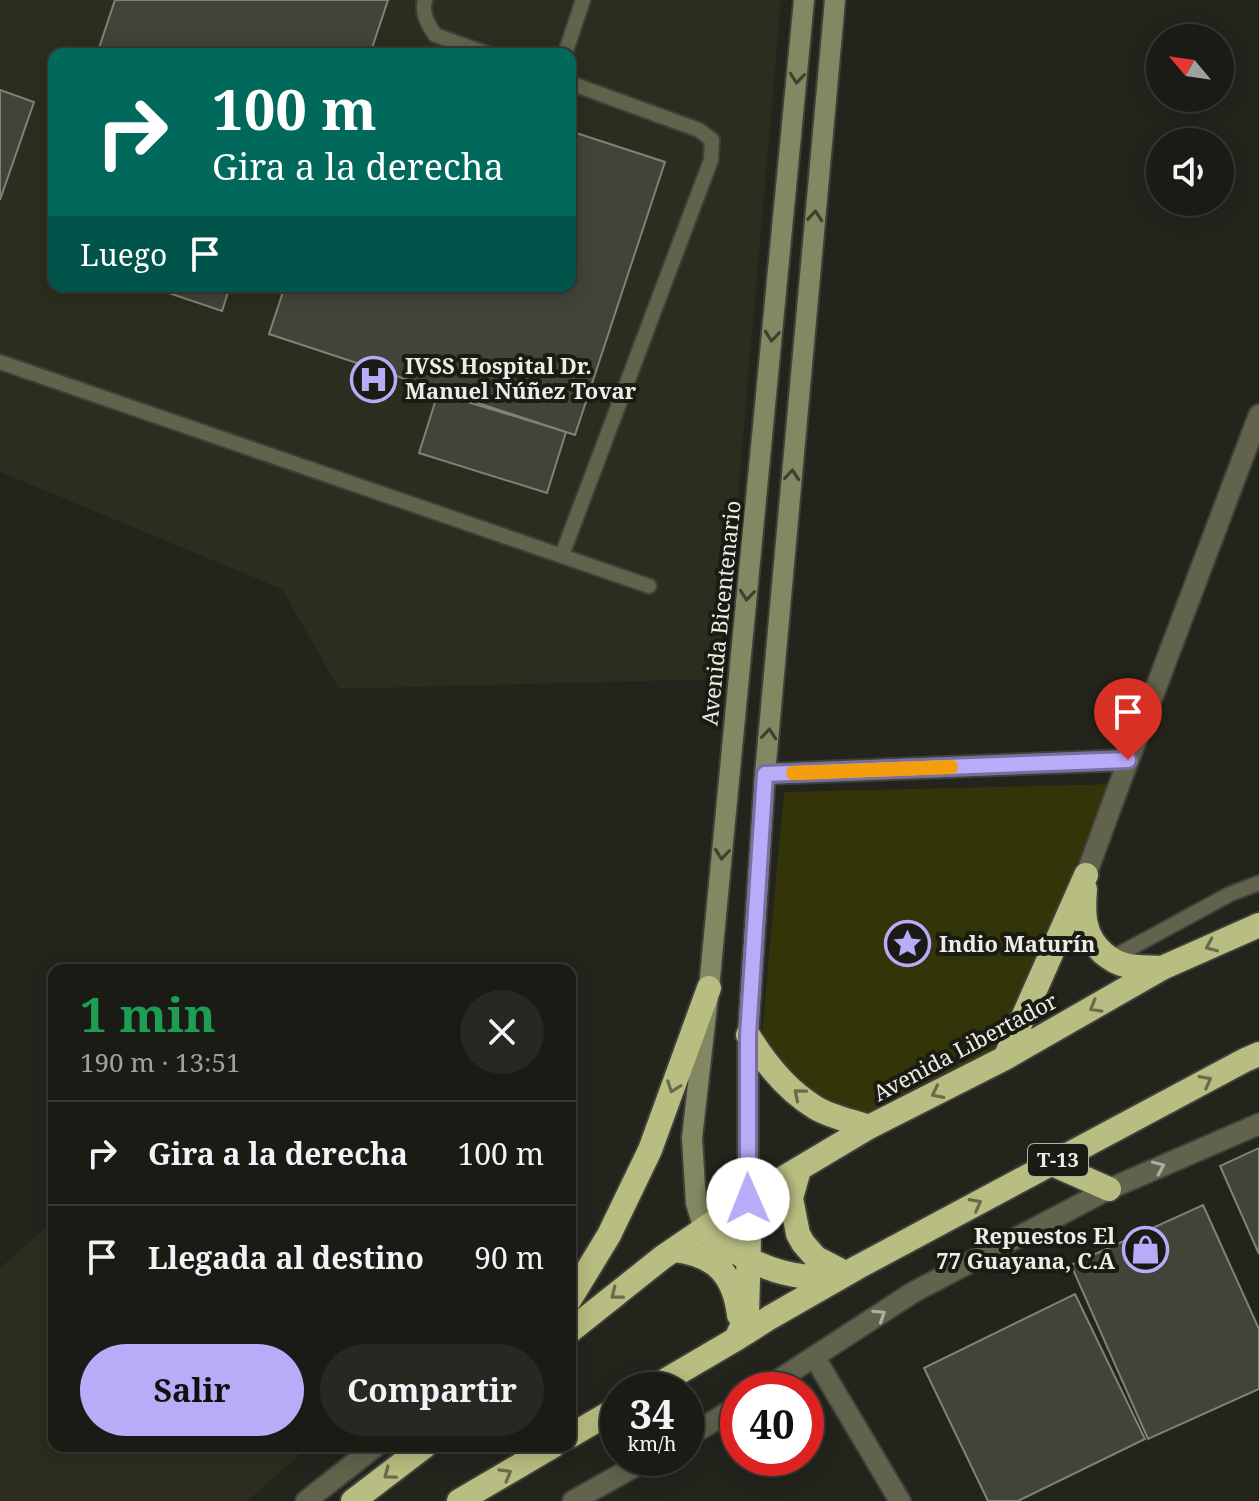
<!DOCTYPE html>
<html lang="es">
<meta charset="utf-8">
<style>
body{margin:0;font-family:"Noto Serif",serif;background:#272822;color:#f1f3f6;height:100vh;display:flex;flex-direction:column;font-size:30px;white-space:nowrap}
*{box-sizing:border-box;margin:0}
p{font-size:26px;color:#9fa1a0}
.icon{flex:none;width:44px;height:44px;fill:none;stroke:currentColor;stroke-width:2;stroke-linecap:round;stroke-linejoin:round}
.map{position:relative;flex:1;overflow:hidden}
.sheet{position:absolute;left:48px;top:964px;width:528px;height:488px;display:flex;flex-direction:column;background:#1a1b15;border-radius:16px;box-shadow:0 4px 20px #0003,0 0 0 2px #383934}
.sheet>*{flex:none}
.guide{position:absolute;left:48px;top:48px;width:528px;height:244px;border-radius:16px;box-shadow:0 4px 20px #0003,0 0 0 2px #383934;background:#00695c;color:#fff;overflow:hidden}
.needle{width:52px;rotate:299deg}
.tools{position:absolute;left:1146px;top:24px;display:grid;gap:16px}
.tools a{display:grid;place-items:center;width:88px;height:88px;border-radius:50%;background:#1a1b15;box-shadow:0 4px 20px #0003,0 0 0 2px #383934;font-size:40px}
.speed{position:absolute;left:600px;top:1372px;display:flex;gap:16px;font-size:40px;font-weight:700;text-align:center}
.speed>*{display:grid;place-content:center;width:104px;height:104px;border-radius:50%;background:#1a1b15;box-shadow:0 4px 20px #0003,0 0 0 2px #383934;line-height:1}
.speed small{font-size:20px;font-weight:400}
.speed .limit{border:12px solid #d22;background:#fff;color:#111}
.pin{position:absolute;display:grid;place-items:center;width:68px;height:68px;color:#fff;margin:-82px -34px;border-radius:50% 50% 50% 0;rotate:-45deg;box-shadow:0 0 8px #0007}
.pin .icon{rotate:45deg}
.me{position:absolute;width:88px;margin:-44px;rotate:359deg;stroke-linejoin:round;filter:drop-shadow(0 0 6px #0008)}
.turn{display:flex;align-items:center;gap:28px;height:168px;padding:0 32px;font-size:36px}
.turn .icon{width:104px;height:104px;stroke-width:2.5}
.turn b{display:block;font-size:56px;line-height:68px}
.then{display:flex;align-items:center;height:76px;padding:0 32px;background:#0003;gap:16px;font-size:30px}
.round{display:grid;place-items:center;flex:none;width:84px;height:84px;border-radius:42px;background:#272822}
.headline{display:flex;align-items:center;justify-content:space-between;height:136px;padding:0 32px}
h1{font-size:48px;font-weight:700;line-height:60px;color:#1e9e55}
.button{display:flex;gap:16px;margin-top:auto;padding:16px 32px}
.button a{flex:1;height:92px;border-radius:48px;background:#b9abf7;color:#111;font-size:32px;font-weight:700;line-height:92px;text-align:center}
.button a+a{background:#272822;color:#f1f3f6}
ul{padding:0;list-style:none}
li{display:flex;align-items:center;gap:24px;height:104px;padding:0 32px;border-top:2px solid #383934}
li div{flex:1}
li b{display:block;font-size:30px}
li em{font-style:normal}
.map>svg:first-child{display:block}
.built{fill:#2c2d1e;fill-rule:evenodd}
.green{fill:#333509}
.building{fill:#424339;stroke:#808177;stroke-width:2}
.lines{fill:none;stroke-linecap:round;stroke-linejoin:round}
.lane-casing{stroke:#3f4039;stroke-width:18}
.street-casing{stroke:#3f4039;stroke-width:24}
.secondary-casing{stroke:#3f4039;stroke-width:24}
.highway-casing{stroke:#3f4039;stroke-width:28}
.lane{stroke:#61634c;stroke-width:14}
.street{stroke:#61634c;stroke-width:20}
.secondary{stroke:#848862;stroke-width:20}
.highway{stroke:#b8bd81;stroke-width:24}
.oneway{stroke:#3f412f}
.oneway2{stroke:#696c4a}
.oneway3{stroke:#aeafa2}
.route-casing{stroke:#786fa1;stroke-width:20}
.route{stroke:#b9abf7;stroke-width:14}
.slow{stroke:#f59e0b;stroke-width:14}
.labels{text-anchor:middle;stroke-width:8;stroke-linejoin:round;paint-order:stroke}
.shield{fill:#1a1b13;stroke:#aeaea8;stroke-width:2}
.shield-label{font-size:20px;font-weight:bold;fill:#edede8}
.poi-label{font-size:22px;font-weight:bold;fill:#edede8;stroke:#1a1b13;text-anchor:start}
.street-label{font-size:22px;fill:#edede8;stroke:#1a1b13}
</style>
<div class="map">
<svg width="1259" height="1501" viewBox="0 0 1259 1501">
<rect width="100%" height="100%" fill="#23241c"/>
<!-- built -->
<path class="built" d="M0 0H781L722 679 339 689 282 589 0 472ZM54 54H570V286H54Z
M54 1220V1446H310L247 1501H0V1268Z"/>
<!-- green -->
<path class="green" d="M1119 784 1005 1058 869 1127 817 1109 760 1055 784 792Z"/>
<!-- building -->
<path class="building" d="M115 0H388L370 54H97Z
M0 90 34 102 0 200Z
M570 131 665 162 575 435 269 334 285 286H570Z
M161 286H230L222 311 160 290Z
M438 393 566 432 547 493 419 453Z
M1259 1148V1254L1220 1166Z
M1203 1205 1259 1329V1389L1148 1439 1071 1265Z
M1075 1294 1145 1439 1018 1501H988L924 1368Z"/>
<g class="lines">
<defs>
<path id="lane" d="M425 0C421 13 428 24 435 35L488 54
M565 54 583 0
M0 362 649 586
M562 555 711 160 712 140 699 130 570 83
M1110 959 1230 894 1259 883"/>
<path id="street" d="M765 774 1128 760
M1086 875 1115 796 1259 415
M815 1358 900 1501
M763 1390 912 1293 1109 1189 1259 1124
M686 1438 738 1406
M306 1501 376 1446
M573 1501 650 1458"/>
<path id="secondary" d="M748 1199V1035L765 774 835 0
M704 1229 696 1203 692 1138 709 988 804 0"/>
<path id="highway" d="M1085 889C1083 914 1083 935 1103 953 1109 958 1116 963 1125 965 1136 968 1150 967 1162 968
M748 1035C765 1063 788 1091 816 1108 831 1117 852 1121 869 1127
M1005 1058 1086 875
M1052 1164 1109 1189
M799 1170 791 1198 798 1234 803 1243 816 1258 845 1273
M704 1229C731 1252 766 1272 802 1276 814 1278 829 1275 841 1274
M675 1250C716 1255 734 1275 739 1315
M570 1299 609 1235 650 1150 709 988
M570 1331 663 1257 748 1199 869 1127 1005 1058 1162 968 1259 925
M736 1339 747 1315 749 1240 748 1199
M649 1390 736 1339 769 1318 858 1267 1245 1060 1259 1054
M570 1436 618 1408
M353 1501 425 1446
M459 1501 553 1446"/>
</defs>
<!-- lane casing -->
<use href="#lane" class="lane-casing"/>
<!-- street casing -->
<use href="#street" class="street-casing"/>
<!-- secondary casing -->
<use href="#secondary" class="secondary-casing"/>
<!-- highway casing -->
<use href="#highway" class="highway-casing"/>
<!-- lane -->
<use href="#lane" class="lane"/>
<!-- street -->
<use href="#street" class="street"/>
<!-- secondary -->
<use href="#secondary" class="secondary"/>
<!-- highway -->
<use href="#highway" class="highway"/>
</g>
<!-- one-way arrows -->
<defs><path id="oneway-chevron" d="M-2-3.5L2.5 0L-2 3.5" fill="none" stroke-width="1.6" stroke-linecap="round" stroke-linejoin="round" transform="scale(2)"/></defs>
<g class="oneway">
<use href="#oneway-chevron" transform="translate(797 78) rotate(96)"/>
<use href="#oneway-chevron" transform="translate(815 216) rotate(-85)"/>
<use href="#oneway-chevron" transform="translate(772 336) rotate(96)"/>
<use href="#oneway-chevron" transform="translate(792 475) rotate(-85)"/>
<use href="#oneway-chevron" transform="translate(747 595) rotate(96)"/>
<use href="#oneway-chevron" transform="translate(769 734) rotate(-85)"/>
<use href="#oneway-chevron" transform="translate(722 854) rotate(96)"/>
</g>
<g class="oneway2">
<use href="#oneway-chevron" transform="translate(1211 946) rotate(156)"/>
<use href="#oneway-chevron" transform="translate(1095 1007) rotate(150)"/>
<use href="#oneway-chevron" transform="translate(1206 1081) rotate(-28)"/>
<use href="#oneway-chevron" transform="translate(673 1087) rotate(110)"/>
<use href="#oneway-chevron" transform="translate(937 1093) rotate(153)"/>
<use href="#oneway-chevron" transform="translate(799 1094) rotate(-140)"/>
<use href="#oneway-chevron" transform="translate(976 1204) rotate(-28)"/>
<use href="#oneway-chevron" transform="translate(616 1294) rotate(142)"/>
<use href="#oneway-chevron" transform="translate(389 1474) rotate(143)"/>
<use href="#oneway-chevron" transform="translate(506 1474) rotate(-30)"/>
</g>
<g class="oneway3">
<use href="#oneway-chevron" transform="translate(1159 1167) rotate(-24)"/>
<use href="#oneway-chevron" transform="translate(880 1315) rotate(-33)"/>
</g>
<g class="lines">
<defs>
<path id="route" d="M748 1199V1035L765 774 1128 760"/>
</defs>
<!-- route casing -->
<use href="#route" class="route-casing"/>
<!-- route -->
<use href="#route" class="route"/>
<!-- slow -->
<path class="slow" d="M793 773 951 767"/>
</g>
<!-- icons -->
<defs>
<symbol id="hospital-ring" viewBox="-11 -11 22 22"><circle r="9.5" fill="#1a1b13" stroke="#b9abf7" stroke-width="1.5"/><path d="M-5-5h3v3.5h4V-5h3V5h-3V1.5h-4V5h-3Z" fill="#b9abf7"/></symbol>
<symbol id="sight-ring" viewBox="-11 -11 22 22"><circle r="9.5" fill="#1a1b13" stroke="#b9abf7" stroke-width="1.5"/><path d="M0-6L1.8-2.2L6-1.7L2.9 1.2L3.7 5.4L0 3.3L-3.7 5.4L-2.9 1.2L-6-1.7L-1.8-2.2Z" fill="#b9abf7"/></symbol>
<symbol id="shop-ring" viewBox="-11 -11 22 22"><circle r="9.5" fill="#1a1b13" stroke="#b9abf7" stroke-width="1.5"/><path d="M-5-2.5h2.3a2.7 3.5 0 0 1 5.4 0H5L5.5 6h-11ZM-1.5-2.5h3a1.5 2.3 0 0 0-3 0Z" fill="#b9abf7"/></symbol>
</defs>
<g fill-rule="evenodd">
<use href="#hospital-ring" x="348" y="354" width="51" height="51"/>
<use href="#sight-ring" x="882" y="918" width="51" height="51"/>
<use href="#shop-ring" x="1120" y="1224" width="51" height="51"/>
</g>
<g class="labels">
<!-- shield labels -->
<rect class="shield" x="1028" y="1144" width="60" height="32" rx="6"/>
<g class="shield-label">
<text x="1058" y="1167">T-13</text>
</g>
<!-- poi labels -->
<g class="poi-label">
<text x="405" y="374">IVSS Hospital Dr.<tspan x="405" dy="25">Manuel Núñez Tovar</tspan></text>
<text x="939" y="952">Indio Maturín</text>
<text x="1115" y="1244" text-anchor="end">Repuestos El<tspan x="1115" dy="25">77 Guayana, C.A</tspan></text>
</g>
<!-- street labels -->
<g class="street-label">
<text transform="translate(721 613) rotate(-84)" y="8">Avenida Bicentenario</text>
<text transform="translate(965 1047) rotate(-28)" y="8">Avenida Libertador</text>
</g>
</g>
</svg>
<div class="tools">
<a><svg class="needle" viewBox="-14 -14 28 28"><path d="M0-13l5 13h-10z" fill="#e53935"/><path d="M0 13l5-13h-10z" fill="#9fa1a0"/></svg></a>
<a><svg class="icon" aria-label="sound" viewBox="0 0 24 24"><path d="M4 9h4l5-4v14l-5-4H4zM17 9q2 3 0 6"/></svg></a>
</div>
<div class="speed"><div>34<small>km/h</small></div><div class="limit">40</div></div>
<div class="pin" style="left:1128px;top:760px;background:#d93025"><svg class="icon" aria-label="arrive" viewBox="0 0 24 24"><path d="M6 21V4h12l-3 4 3 4H6"/></svg></div>
<svg class="me" style="left:748px;top:1199px" viewBox="-20 -20 40 40"><circle r="19" fill="#fff"/><path d="M0-13L10 11 0 6-10 11z" fill="#b9abf7"/></svg>
<div class="guide">
<div class="turn"><svg class="icon" aria-label="right" viewBox="0 0 24 24"><path d="M7 20v-9h11M14 6l5 5-5 5"/></svg><div><b>100 m</b>Gira a la derecha</div></div>
<div class="then">Luego<svg class="icon" aria-label="arrive" viewBox="0 0 24 24"><path d="M6 21V4h12l-3 4 3 4H6"/></svg></div>
</div>
<section class="sheet">
<div class="headline"><div><h1>1 min</h1><p>190 m · 13:51</p></div><a class="round"><svg class="icon" aria-label="close" viewBox="0 0 24 24"><path d="M6 6l12 12M18 6L6 18"/></svg></a></div>
<ul>
<li><svg class="icon" aria-label="right" viewBox="0 0 24 24"><path d="M7 20v-9h11M14 6l5 5-5 5"/></svg><div><b>Gira a la derecha</b></div><em>100 m</em></li>
<li><svg class="icon" aria-label="arrive" viewBox="0 0 24 24"><path d="M6 21V4h12l-3 4 3 4H6"/></svg><div><b>Llegada al destino</b></div><em>90 m</em></li>
</ul>
<div class="button"><a>Salir</a><a>Compartir</a></div>
</section>
</div>
